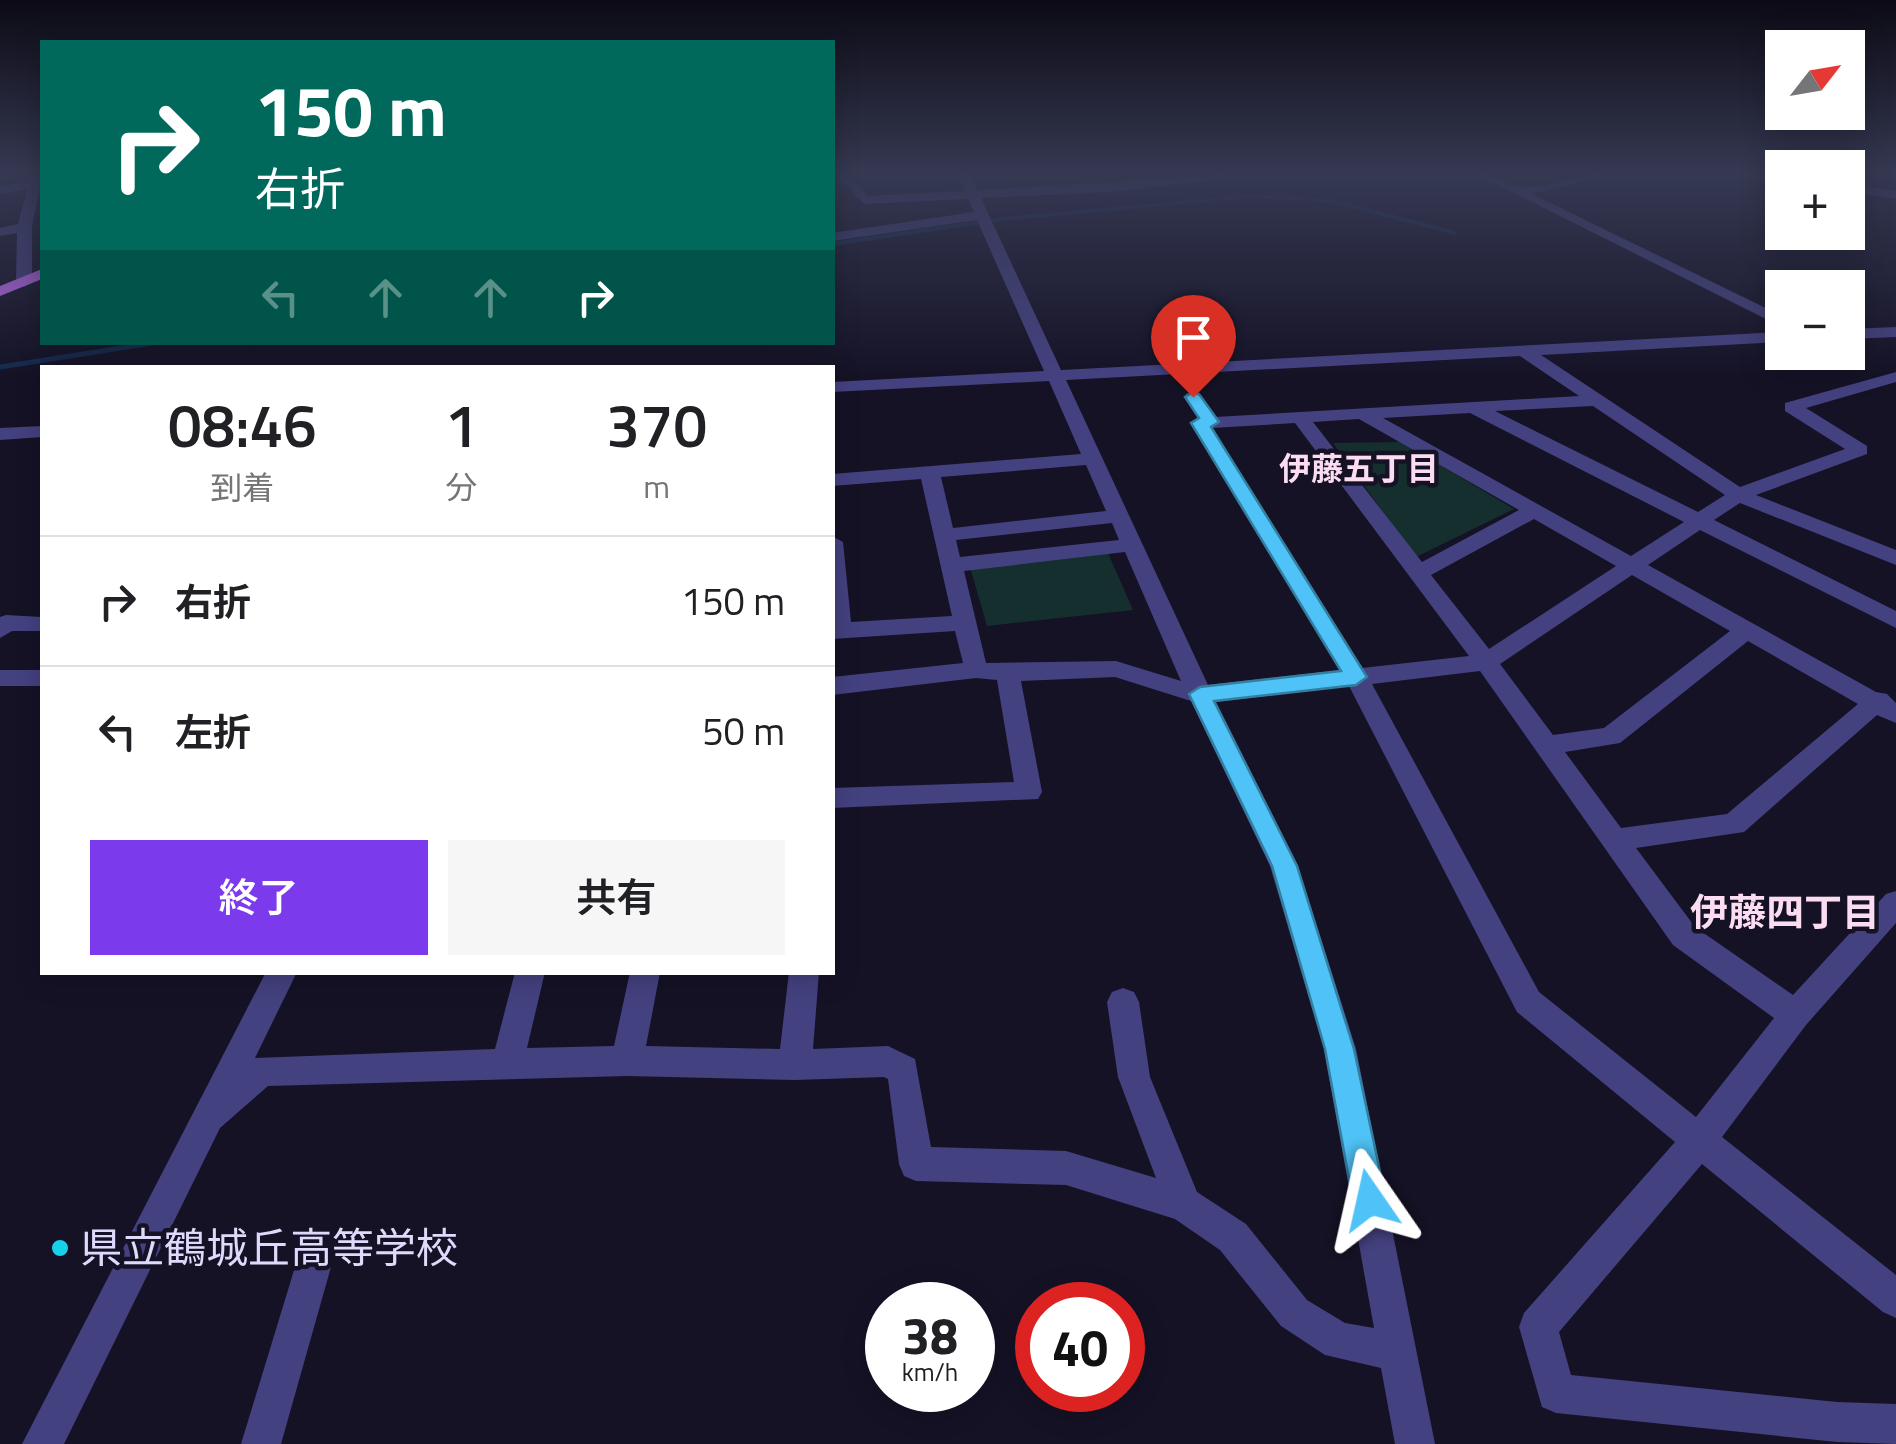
<!DOCTYPE html>
<html lang="ja">
<meta charset="utf-8">
<style>
body{margin:0;font-family:"Titillium Web","Noto Sans JP",sans-serif;background:#f6f6f6;color:#202124;height:100vh;display:flex;flex-direction:column;font-size:38px;white-space:nowrap}
*{box-sizing:border-box;margin:0}
p{font-size:32px;color:#757577}
.icon{flex:none;width:55px;height:55px;fill:none;stroke:currentColor;stroke-width:2;stroke-linecap:round;stroke-linejoin:round}
.map{position:relative;flex:1;overflow:hidden}
.panel{position:absolute;left:40px;top:365px;width:795px;height:610px;display:flex;flex-direction:column;background:#fff;border-radius:0px;box-shadow:0 5px 25px #0003}
.panel>*{flex:none}
.top-card{position:absolute;left:40px;top:40px;width:795px;height:305px;border-radius:0px;box-shadow:0 5px 25px #0003;background:#00695c;color:#fff;overflow:hidden}
.needle{width:65px;rotate:59deg}
.controls{position:absolute;left:1765px;top:30px;display:grid;gap:20px}
.controls a{display:grid;place-items:center;width:100px;height:100px;border-radius:0px;background:#fff;box-shadow:0 5px 25px #0003;font-size:50px}
.speed{position:absolute;left:865px;top:1282px;display:flex;gap:20px;font-size:50px;font-weight:700;text-align:center}
.speed>*{display:grid;place-content:center;width:130px;height:130px;border-radius:50%;background:#fff;box-shadow:0 5px 25px #0003;line-height:1}
.speed small{font-size:25px;font-weight:400}
.speed .limit{border:15px solid #d22;background:#fff;color:#111}
.pin{position:absolute;display:grid;place-items:center;width:85px;height:85px;color:#fff;margin:-102px -42px;border-radius:50% 50% 50% 0;rotate:-45deg;box-shadow:0 0 10px #0007}
.pin .icon{rotate:45deg}
.me{position:absolute;width:110px;margin:-55px;rotate:349deg;stroke-linejoin:round;filter:drop-shadow(0 0 8px #0008)}
.turn{display:flex;align-items:center;gap:35px;height:210px;padding:0 50px;font-size:45px}
.turn .icon{width:130px;height:130px;stroke-width:2.5}
.turn b{display:block;font-size:70px;line-height:85px}
.lanes{display:flex;align-items:center;height:95px;padding:0 50px;background:#0003;justify-content:center;gap:50px;direction:ltr}
.lanes .off{opacity:.35}
.eta{display:flex;justify-content:space-evenly;align-items:center;height:170px;text-align:center}
.eta b{font-size:60px;font-weight:600;line-height:70px}
.action{display:flex;gap:20px;margin-top:auto;padding:20px 50px}
.action a{flex:1;height:115px;border-radius:0px;background:#7c3aed;color:#fff;font-size:40px;font-weight:600;line-height:115px;text-align:center}
.action a+a{background:#f6f6f6;color:#202124}
ul{padding:0;list-style:none}
li{display:flex;align-items:center;gap:30px;height:130px;padding:0 50px;border-top:2px solid #e0e0e0}
li div{flex:1}
li b{display:block;font-size:38px}
li em{font-style:normal}
.map>svg:first-child{display:block}
.green{fill:#152f2e}
.lines{fill:none;stroke-linecap:round;stroke-linejoin:round}
.stream-far1{stroke:#152a4c;stroke-width:4}
.stream{stroke:#152a4c;stroke-width:5}
.minor{fill:#444180;fill-rule:evenodd}
.major{fill:#c16bf1;fill-rule:evenodd}
.route{fill:#4fc3f7;stroke:#337fa1;stroke-width:2.5}
.poi-dot{fill:#18d2ea;stroke:#151226;stroke-width:4}
.labels{text-anchor:middle;stroke-width:9;stroke-linejoin:round;paint-order:stroke}
.far-neighbourhood-label{font-size:32px;font-weight:bold;fill:#fcdcf0;stroke:#151226}
.neighbourhood-label{font-size:38px;font-weight:bold;fill:#fcdcf0;stroke:#151226}
.near-poi-label{font-size:42px;fill:#dedafc;stroke:#151226;text-anchor:start}
</style>
<div class="map">
<svg width="1896" height="1444" viewBox="0 0 1896 1444">
<rect width="100%" height="100%" fill="#151226"/>
<!-- green -->
<path class="green" d="M1401 442 1514 509 1416 557 1333 443Z
M1108 553 1133 610 987 626 970 567Z"/>
<g class="lines">
<!-- stream-far1 -->
<path class="stream-far1" d="M832 244 1002 219 1252 196 1333 201 1455 233"/>
<!-- stream -->
<path class="stream" d="M0 367 159 342"/>
<!-- minor -->
<path class="minor" d="M36 175H42L32 226V282L24 287 16 282 17 233 0 236V228L18 224 27 189 0 194V186L31 181Z
M836 175H849L868 196 965 191 958 175H970L978 190 1227 175 1221 179 1111 192 981 198 1061 370 1782 332V342L1541 355 1740 487 1845 449 1785 411V403L1896 372V382L1806 408 1867 446V454L1756 495 1896 550V565L1740 503 1714 520 1896 611V628L1700 530 1648 565 1876 692 1887 694 1896 703V723L1877 715 1744 832 1636 848 1695 927 1793 995 1886 894 1896 891V923L1806 1025 1722 1137 1896 1275V1318L1883 1312 1702 1164 1559 1332 1571 1375 1837 1402 1896 1404V1444L1837 1442 1556 1413 1542 1407 1519 1327 1524 1313 1675 1142 1517 1012 1349 686 1216 702 1298 866 1356 1049 1435 1444H1395L1381 1368 1325 1355 1281 1326 1220 1250 1175 1219 1066 1185 916 1181 904 1176 899 1164 888 1079 884 1077 795 1080 627 1076 268 1086 220 1128 64 1444H22L266 972H297L255 1058 495 1049 515 972H545L527 1048 614 1046 630 972H660L646 1046 780 1049 789 972H819L813 1049 888 1046 915 1059 931 1147 1066 1151 1156 1178 1118 1077 1107 1002 1112 992 1123 988 1134 992 1139 1002 1150 1077 1197 1192 1246 1224 1307 1300 1345 1323 1374 1328 1324 1049 1270 866 1191 701 1115 677 1021 681 1042 792 1038 799 832 808V788L1014 782 997 680 976 678 832 695V677L963 663 955 631 832 639V536L843 542 851 622 952 616 921 479 832 486V474L1081 454 1049 381 832 392V382L1044 371 977 220 832 241V233L974 212 968 199 864 204ZM1520 356 1579 396 1215 417 1199 393H1187L1184 397 1198 418 1191 423 1340 670 1208 685 1066 380ZM1593 406 1725 495 1698 512 1495 411ZM1470 413 1684 522 1631 556 1383 418ZM1359 419 1519 510 1422 562 1313 422ZM1295 423 1469 656 1362 668 1212 428ZM1086 465 1106 511 953 528 941 477ZM1534 519 1616 566 1489 649 1431 575ZM1112 523 1119 540 960 557 956 540ZM1125 552 1181 681 1116 661 986 663 964 571ZM1632 575 1730 631 1604 728 1553 735 1500 664ZM1748 641 1858 704 1727 814 1621 828 1565 752 1620 743ZM1480 671 1673 945 1774 1018 1696 1117 1539 992 1372 684Z
M1478 175C1496 175 1510 188 1525 187 1553 186 1579 175 1607 175L1532 194 1782 316V327Z
M1742 175H1782V183Z
M1848 184 1896 191V199L1848 192Z
M1896 327V337L1848 339V329Z
M42 426V437L0 440V428Z
M6 615 42 617V631H12L0 638V617Z
M0 670H42V686H0Z
M313 1249 326 1254 331 1267 281 1444H241L295 1267 300 1254Z"/>
<!-- major -->
<path class="major" d="M42 269V279L0 296V286Z"/>
</g>
<!-- sky -->
<linearGradient id="sky" x2="0" y2="1"><stop stop-color="#0c0a15"/><stop offset="0.46" stop-color="#353952"/><stop offset="1" stop-color="#353952" stop-opacity="0"/></linearGradient>
<rect width="1896" height="377" fill="url(#sky)"/>
<!-- route -->
<path class="route" d="M1193 392 1199 394 1219 422 1211 427 1367 677 1356 685 1214 701 1297 866 1354 1049 1386 1200 1381 1212 1370 1217 1358 1212 1353 1200 1325 1049 1272 866 1189 694 1200 687 1341 671 1191 423 1199 418 1185 397Z"/>
<!-- markers -->
<circle class="poi-dot" cx="60" cy="1248" r="10"/>
<g class="labels">
<!-- far-neighbourhood labels -->
<g class="far-neighbourhood-label">
<text x="1359" y="480">伊藤五丁目</text>
</g>
<!-- neighbourhood labels -->
<g class="neighbourhood-label">
<text x="1785" y="926">伊藤四丁目</text>
</g>
<!-- near-poi labels -->
<g class="near-poi-label">
<text x="80" y="1263">県立鶴城丘高等学校</text>
</g>
</g>
</svg>
<div class="controls">
<a><svg class="needle" viewBox="-14 -14 28 28"><path d="M0-13l5 13h-10z" fill="#e53935"/><path d="M0 13l5-13h-10z" fill="#757577"/></svg></a>
<a>+</a>
<a>−</a>
</div>
<div class="speed"><div>38<small>km/h</small></div><div class="limit">40</div></div>
<div class="pin" style="left:1193px;top:397px;background:#d93025"><svg class="icon" aria-label="arrive" viewBox="0 0 24 24"><path d="M6 21V4h12l-3 4 3 4H6"/></svg></div>
<svg class="me" style="left:1370px;top:1200px" viewBox="-20 -20 40 40"><path d="M0-17L14 15 0 8-14 15z" fill="#4fc3f7" stroke="#fff" stroke-width="4"/></svg>
<div class="top-card">
<div class="turn"><svg class="icon" aria-label="right" viewBox="0 0 24 24"><path d="M7 20v-9h11M14 6l5 5-5 5"/></svg><div><b>150 m</b>右折</div></div>
<div class="lanes"><svg class="icon off" aria-label="left" viewBox="0 0 24 24"><path d="M17 20v-9H6M10 6l-5 5 5 5"/></svg><svg class="icon off" aria-label="ahead" viewBox="0 0 24 24"><path d="M12 20V5M6 11l6-6 6 6"/></svg><svg class="icon off" aria-label="ahead" viewBox="0 0 24 24"><path d="M12 20V5M6 11l6-6 6 6"/></svg><svg class="icon" aria-label="right" viewBox="0 0 24 24"><path d="M7 20v-9h11M14 6l5 5-5 5"/></svg></div>
</div>
<section class="panel">
<div class="eta">
<div><b>08:46</b><p>到着</p></div>
<div><b>1</b><p>分</p></div>
<div><b>370</b><p>m</p></div>
</div>
<ul>
<li><svg class="icon" aria-label="right" viewBox="0 0 24 24"><path d="M7 20v-9h11M14 6l5 5-5 5"/></svg><div><b>右折</b></div><em>150 m</em></li>
<li><svg class="icon" aria-label="left" viewBox="0 0 24 24"><path d="M17 20v-9H6M10 6l-5 5 5 5"/></svg><div><b>左折</b></div><em>50 m</em></li>
</ul>
<div class="action"><a>終了</a><a>共有</a></div>
</section>
</div>
